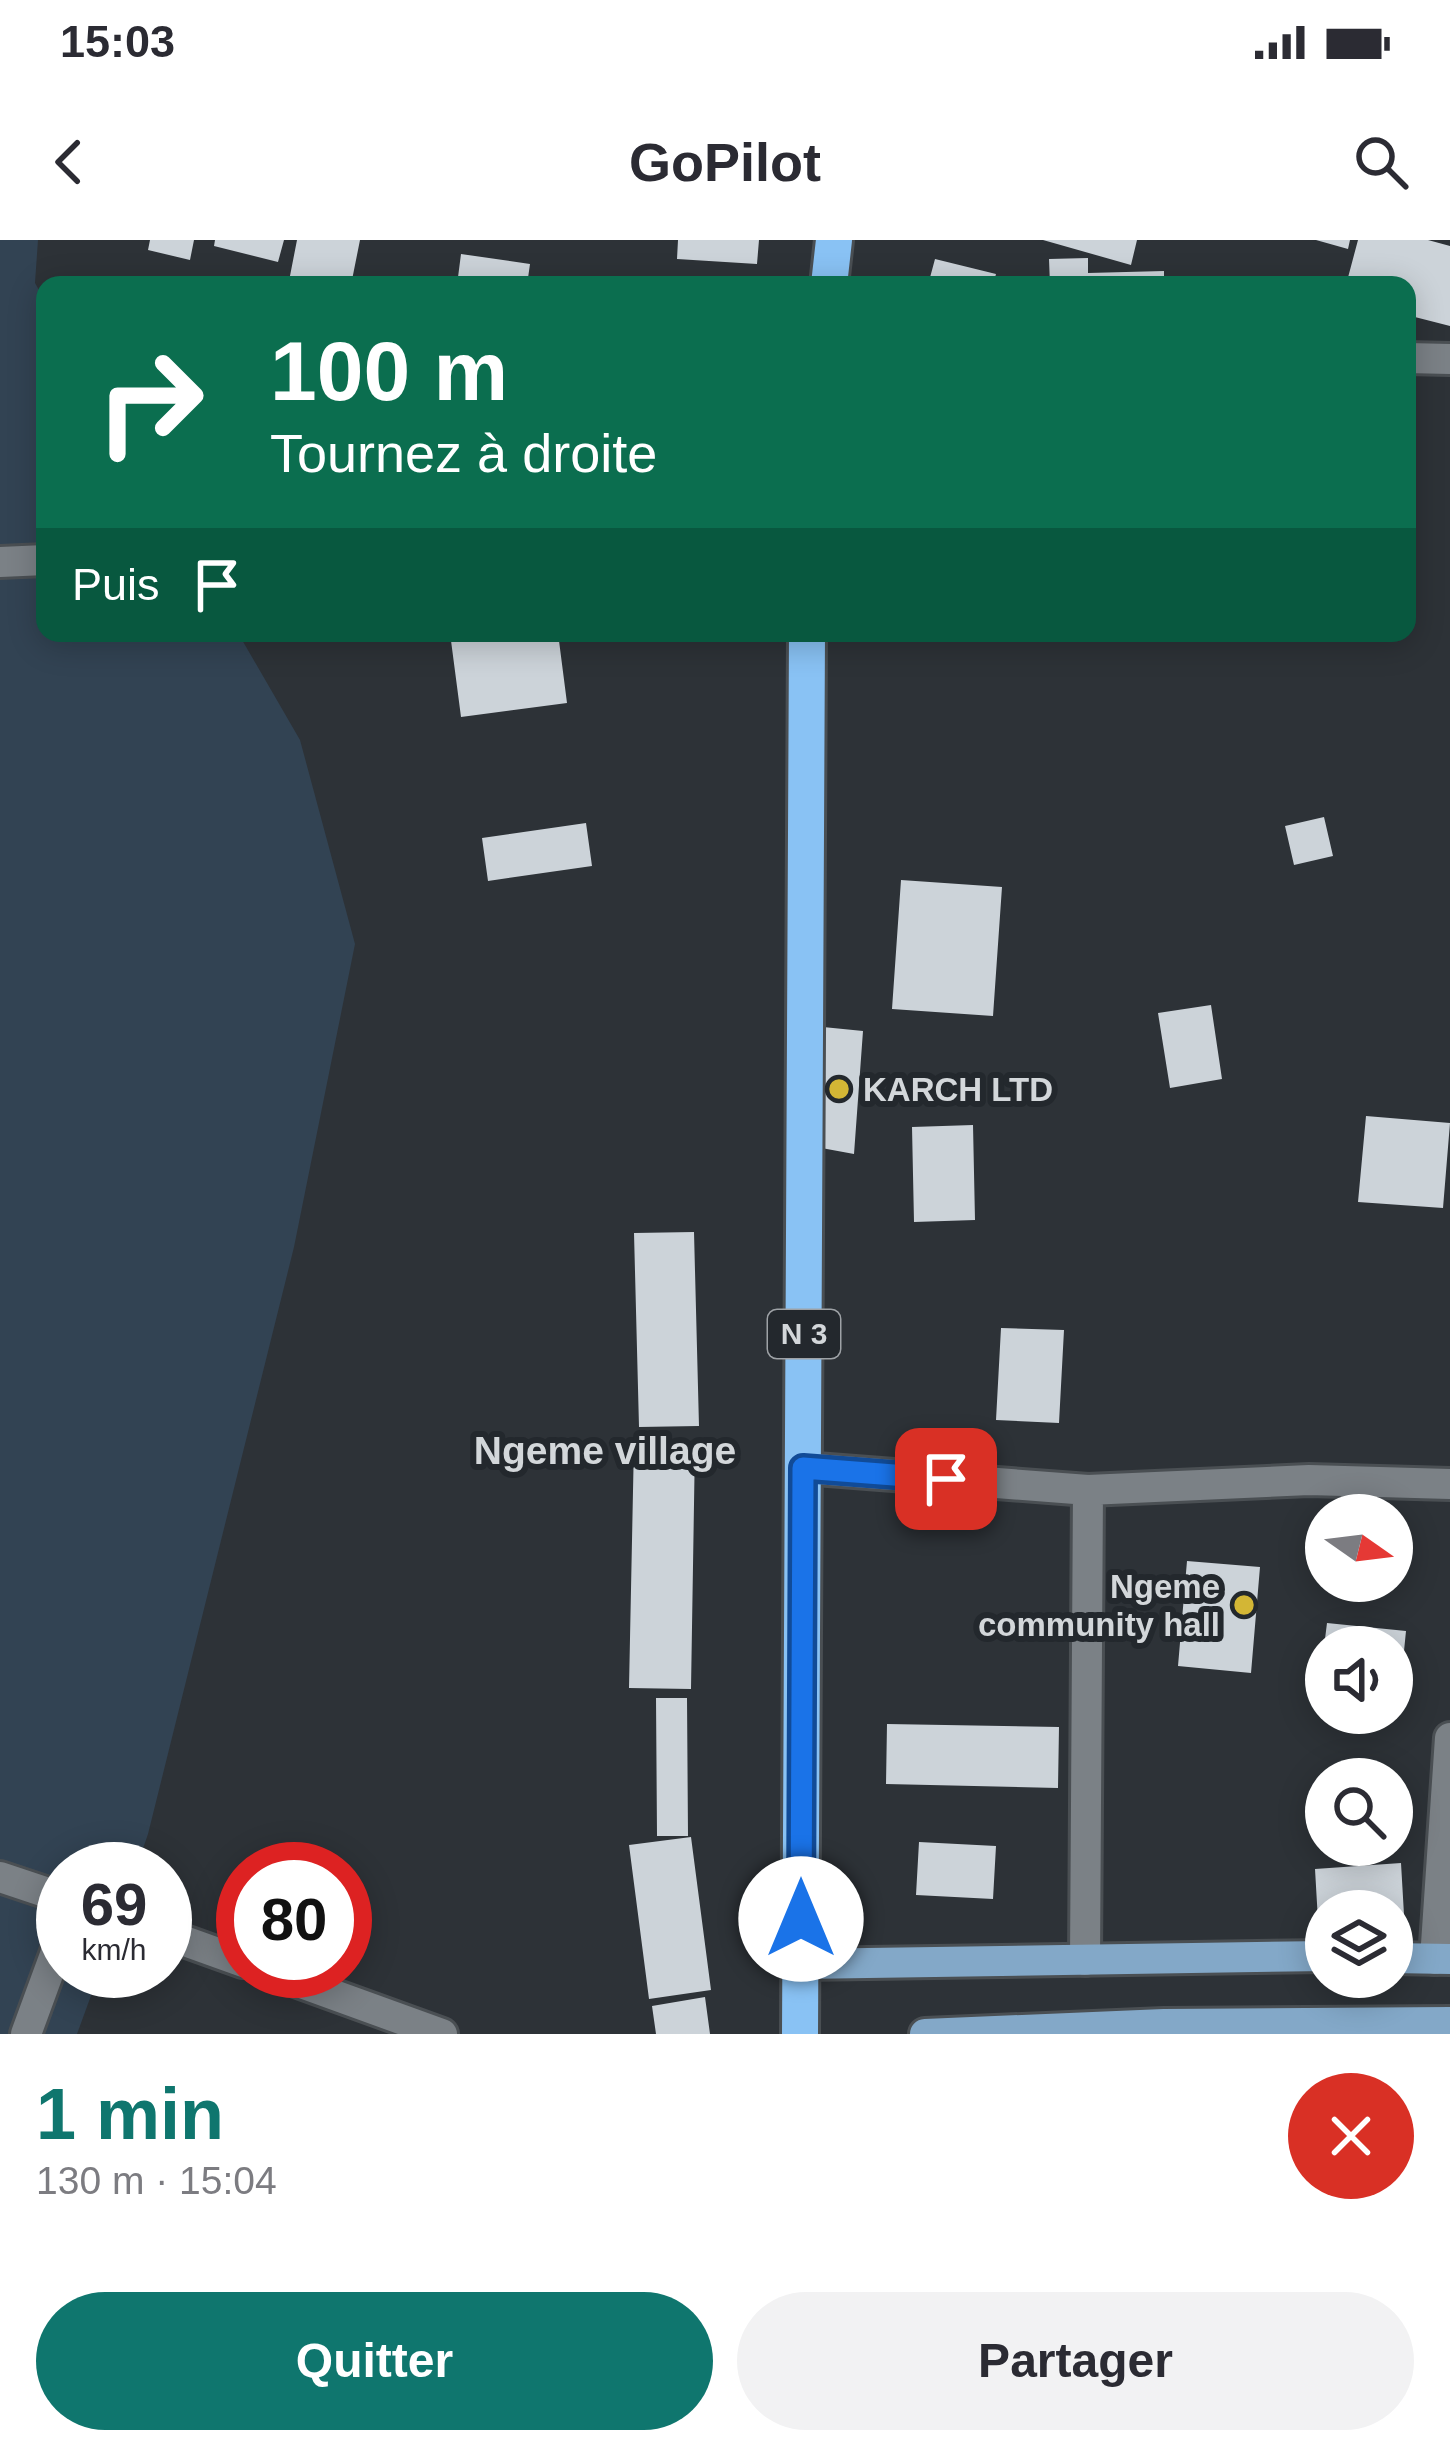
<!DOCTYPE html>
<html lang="fr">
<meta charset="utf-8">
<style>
body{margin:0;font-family:Arial,sans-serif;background:#f2f2f3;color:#2b2b33;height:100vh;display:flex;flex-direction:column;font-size:45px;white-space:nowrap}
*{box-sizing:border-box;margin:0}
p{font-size:39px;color:#7c7c81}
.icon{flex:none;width:66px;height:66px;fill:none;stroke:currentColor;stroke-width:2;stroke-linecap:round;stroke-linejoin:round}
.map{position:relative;height:1794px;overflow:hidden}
.panel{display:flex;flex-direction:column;background:#fff;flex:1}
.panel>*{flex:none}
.guide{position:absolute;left:36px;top:36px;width:1380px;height:366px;border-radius:24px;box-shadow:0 6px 30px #0003;background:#0b6e4f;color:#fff;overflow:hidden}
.needle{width:78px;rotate:104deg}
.buttons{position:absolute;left:1305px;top:1254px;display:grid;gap:24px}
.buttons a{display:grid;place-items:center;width:108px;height:108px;border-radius:50%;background:#fff;box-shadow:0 6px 30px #0003;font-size:60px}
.speed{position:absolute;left:36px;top:1602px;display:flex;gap:24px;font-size:60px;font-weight:700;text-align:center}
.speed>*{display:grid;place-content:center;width:156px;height:156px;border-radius:50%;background:#fff;box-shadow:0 6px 30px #0003;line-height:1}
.speed small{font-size:30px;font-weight:400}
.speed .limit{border:18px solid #d22;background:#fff;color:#111}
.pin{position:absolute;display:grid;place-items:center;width:102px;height:102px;color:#fff;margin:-51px;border-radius:24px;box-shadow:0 6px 18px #0006}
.me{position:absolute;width:132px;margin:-66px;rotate:0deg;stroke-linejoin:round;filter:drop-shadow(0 0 9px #0008)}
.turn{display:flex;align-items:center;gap:42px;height:252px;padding:0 36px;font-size:54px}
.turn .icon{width:156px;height:156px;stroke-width:2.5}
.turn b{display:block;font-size:84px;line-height:102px}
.then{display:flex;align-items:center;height:114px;padding:0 36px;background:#0003;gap:24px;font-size:45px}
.round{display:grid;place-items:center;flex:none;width:126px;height:126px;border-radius:63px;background:#f2f2f3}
.overview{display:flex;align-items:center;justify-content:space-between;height:204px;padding:0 36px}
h1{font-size:72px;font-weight:700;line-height:90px;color:#0f766e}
.primary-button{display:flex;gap:24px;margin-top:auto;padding:24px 36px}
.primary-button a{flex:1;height:138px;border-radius:72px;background:#0f766e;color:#fff;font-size:48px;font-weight:700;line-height:138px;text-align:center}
.primary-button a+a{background:#f2f2f3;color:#2b2b33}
.status{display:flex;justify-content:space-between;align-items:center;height:84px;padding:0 60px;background:#fff;direction:ltr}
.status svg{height:33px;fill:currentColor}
header{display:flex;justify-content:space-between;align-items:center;height:156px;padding:0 36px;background:#fff;font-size:54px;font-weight:700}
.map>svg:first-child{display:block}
.green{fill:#324353}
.building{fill:#ccd3d9}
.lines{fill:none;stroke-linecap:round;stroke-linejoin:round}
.minor-casing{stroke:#4a4f53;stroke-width:36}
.major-casing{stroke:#4a4f53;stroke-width:36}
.highway-casing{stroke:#4a4f53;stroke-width:42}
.minor{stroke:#7b8186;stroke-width:30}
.major{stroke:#83a8c8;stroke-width:30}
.highway{stroke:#89c2f4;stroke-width:36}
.route-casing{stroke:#114b97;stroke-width:30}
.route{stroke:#1a73e8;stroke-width:21}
.poi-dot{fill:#d3b635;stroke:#23282d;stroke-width:4.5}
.labels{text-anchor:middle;stroke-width:12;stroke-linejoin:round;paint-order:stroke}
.shield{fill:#23282d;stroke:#9ea2a6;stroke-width:3}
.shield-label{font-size:30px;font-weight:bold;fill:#d3d7da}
.poi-label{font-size:33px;font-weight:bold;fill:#d3d7da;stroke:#23282d;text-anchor:start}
.quarter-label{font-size:39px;font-weight:bold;fill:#d3d7da;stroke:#23282d}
</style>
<div class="status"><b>15:03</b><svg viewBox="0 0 49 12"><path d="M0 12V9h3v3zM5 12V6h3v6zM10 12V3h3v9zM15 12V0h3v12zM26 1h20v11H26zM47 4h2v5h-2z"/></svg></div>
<header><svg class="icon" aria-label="back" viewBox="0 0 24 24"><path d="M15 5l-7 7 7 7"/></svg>GoPilot<svg class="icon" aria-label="search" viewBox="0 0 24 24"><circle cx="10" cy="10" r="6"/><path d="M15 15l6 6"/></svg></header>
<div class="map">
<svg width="1450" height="1794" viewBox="0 0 1450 1794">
<rect width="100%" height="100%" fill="#2d3237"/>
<!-- green -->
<path class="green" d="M0 0H38L35 43 45 61V393H238L300 500 355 704 294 1007 148 1594 136 1629H63V1731H100L77 1794H0Z"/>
<!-- building -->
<path class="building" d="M150 0H194L190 20 148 10Z
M215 0H284L278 22 214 6Z
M297 0H360L351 45 289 41Z
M678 0H759L757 24 677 19Z
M1043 0H1137L1131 25Z
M1316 0H1350L1348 9Z
M1358 0H1428L1450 6V86L1407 75V45H1346Z
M461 14 530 24 527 45H457Z
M1088 18V33L1164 31V45H1050L1049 19Z
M935 19 996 34 993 45H928Z
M450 393H558L567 463 461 477Z
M1324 577 1333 616 1294 625 1285 586Z
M586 583 592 626 488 641 482 598Z
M901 640 1002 647 993 776 892 769Z
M1211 765 1222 839 1170 848 1158 773Z
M823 787 863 791 854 914 816 907Z
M1366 876 1450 883 1443 968 1358 962Z
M973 885 975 980 914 982 912 887Z
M694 992 699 1186 639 1187 634 993Z
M1001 1088 1064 1090 1059 1183 996 1180Z
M634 1202 695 1203 691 1449 629 1448Z
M1187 1321 1260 1327 1251 1433 1178 1426Z
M1327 1383 1406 1391 1398 1471 1392 1470V1407H1324Z
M1323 1423H1326V1464L1319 1463Z
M656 1458H687L688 1596H657Z
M887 1484 1059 1487 1058 1548 886 1544Z
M691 1597 711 1750 649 1759 629 1605Z
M919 1602 996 1606 993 1659 916 1655Z
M1401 1623 1405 1692 1392 1693V1671H1326V1698H1319L1315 1629Z
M705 1757 710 1794H656L652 1766Z"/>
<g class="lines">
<defs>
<path id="minor" d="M1407 118 1450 119
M0 322 45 320
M803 1228 1088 1250 1309 1240 1450 1244
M0 1637 63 1658
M165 1694 243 1722
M1435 1719 1450 1498
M1085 1720 1088 1250
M268 1731 442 1794
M26 1794 63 1693"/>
<path id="major" d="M1392 1718 1450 1719
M801 1724 1326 1716
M925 1794 1164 1784 1450 1782"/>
<path id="highway" d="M829 45 834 0
M800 1794 807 393"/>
</defs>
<!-- minor casing -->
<use href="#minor" class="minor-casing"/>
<!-- major casing -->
<use href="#major" class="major-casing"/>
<!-- highway casing -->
<use href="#highway" class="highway-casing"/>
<!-- minor -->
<use href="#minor" class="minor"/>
<!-- major -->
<use href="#major" class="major"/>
<!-- highway -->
<use href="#highway" class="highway"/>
</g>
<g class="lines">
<defs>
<path id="route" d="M801 1679 803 1228 946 1239"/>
</defs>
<!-- route casing -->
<use href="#route" class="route-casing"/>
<!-- route -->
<use href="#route" class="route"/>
</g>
<!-- markers -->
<g class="poi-dot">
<circle cx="839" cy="849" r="12"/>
<circle cx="1244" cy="1365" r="12"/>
</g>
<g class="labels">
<!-- shield labels -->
<rect class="shield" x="768" y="1070" width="72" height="48" rx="9"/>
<g class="shield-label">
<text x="804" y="1104">N 3</text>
</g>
<!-- poi labels -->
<g class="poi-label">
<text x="863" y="861">KARCH LTD</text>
<text x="1220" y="1358" text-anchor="end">Ngeme<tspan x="1220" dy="38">community hall</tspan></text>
</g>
<!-- quarter labels -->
<g class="quarter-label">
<text x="605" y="1224">Ngeme village</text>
</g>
</g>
</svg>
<div class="buttons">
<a><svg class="needle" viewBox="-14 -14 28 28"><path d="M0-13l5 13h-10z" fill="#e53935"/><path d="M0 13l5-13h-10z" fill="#7c7c81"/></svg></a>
<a><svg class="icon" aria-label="sound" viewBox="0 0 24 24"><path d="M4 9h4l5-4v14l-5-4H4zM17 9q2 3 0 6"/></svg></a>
<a><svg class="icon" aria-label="search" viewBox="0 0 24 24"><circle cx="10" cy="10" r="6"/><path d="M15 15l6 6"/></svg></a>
<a><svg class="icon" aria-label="layers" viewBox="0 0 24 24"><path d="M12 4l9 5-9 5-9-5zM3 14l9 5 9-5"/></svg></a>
</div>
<div class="speed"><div>69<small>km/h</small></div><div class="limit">80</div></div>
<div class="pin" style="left:946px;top:1239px;background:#d93025"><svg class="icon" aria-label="arrive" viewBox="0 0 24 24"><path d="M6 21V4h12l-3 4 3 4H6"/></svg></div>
<svg class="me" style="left:801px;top:1679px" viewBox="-20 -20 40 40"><circle r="19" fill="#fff"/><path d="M0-13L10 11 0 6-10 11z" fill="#1a73e8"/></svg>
<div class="guide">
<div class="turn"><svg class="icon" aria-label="right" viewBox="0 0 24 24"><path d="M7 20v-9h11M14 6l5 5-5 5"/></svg><div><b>100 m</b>Tournez à droite</div></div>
<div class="then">Puis<svg class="icon" aria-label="arrive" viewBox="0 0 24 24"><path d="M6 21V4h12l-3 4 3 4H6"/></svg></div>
</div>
</div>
<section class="panel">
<div class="overview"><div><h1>1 min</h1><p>130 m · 15:04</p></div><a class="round" style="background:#d93025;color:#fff"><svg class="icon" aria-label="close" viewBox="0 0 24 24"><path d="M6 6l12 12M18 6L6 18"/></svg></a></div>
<div class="primary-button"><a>Quitter</a><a>Partager</a></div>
</section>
